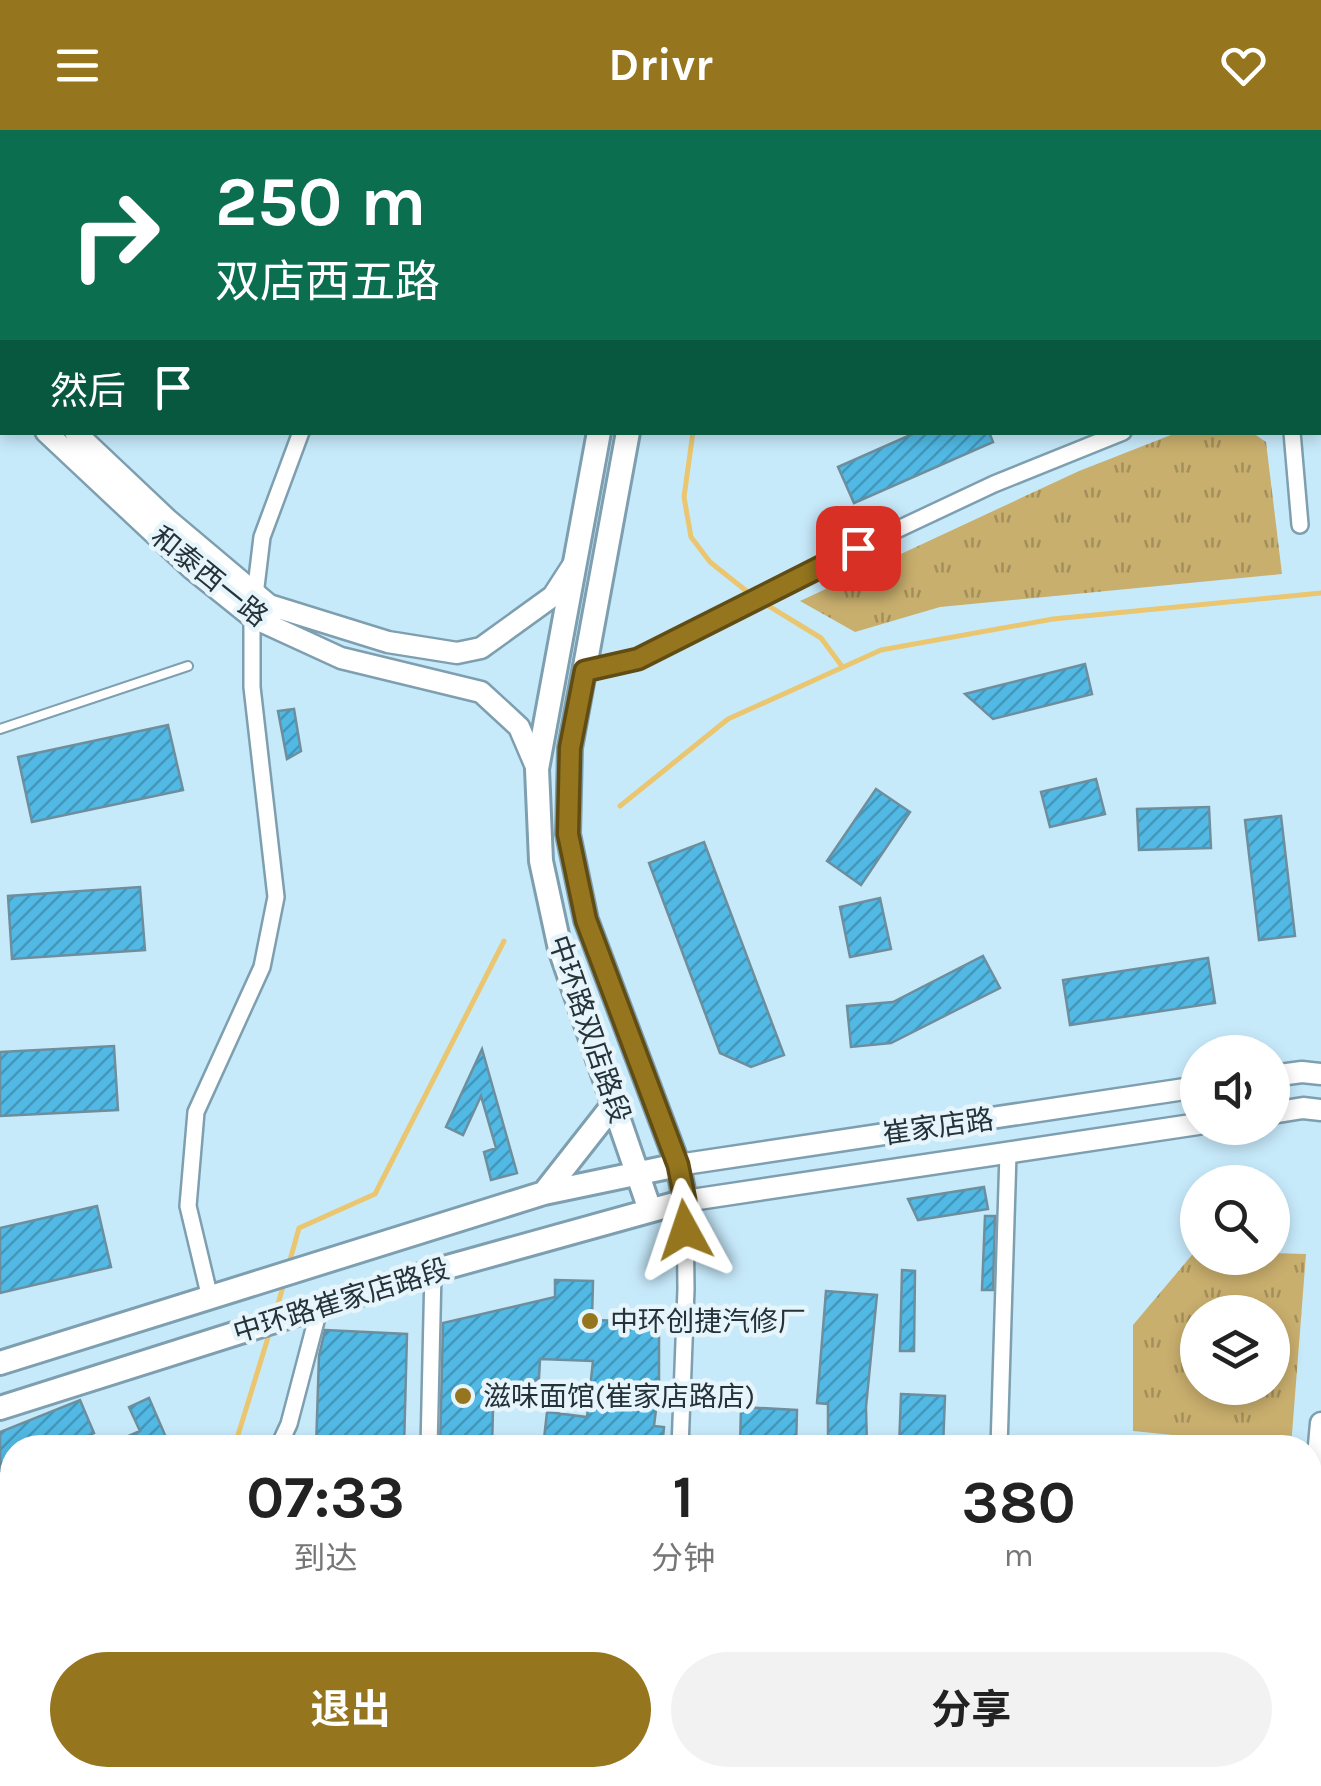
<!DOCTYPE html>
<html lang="zh">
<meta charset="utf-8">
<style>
body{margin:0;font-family:Karla,"Noto Sans SC",sans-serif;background:#f2f2f2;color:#222;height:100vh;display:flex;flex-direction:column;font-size:38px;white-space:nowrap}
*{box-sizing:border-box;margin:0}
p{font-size:32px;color:#767676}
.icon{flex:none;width:55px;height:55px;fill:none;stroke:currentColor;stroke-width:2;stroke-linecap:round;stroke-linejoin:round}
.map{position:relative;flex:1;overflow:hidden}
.side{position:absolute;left:0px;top:1305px;width:1322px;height:352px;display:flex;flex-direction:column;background:#fff;border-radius:40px 40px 0 0;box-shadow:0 5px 15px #0003}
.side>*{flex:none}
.hud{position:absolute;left:0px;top:0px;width:1322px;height:305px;box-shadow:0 5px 15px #0003;background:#0b6e4f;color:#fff;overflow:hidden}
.controls{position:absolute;left:1180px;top:905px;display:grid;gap:20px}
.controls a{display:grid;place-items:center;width:110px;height:110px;border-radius:50%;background:#fff;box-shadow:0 5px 15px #0003;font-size:50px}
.pin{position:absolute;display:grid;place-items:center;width:85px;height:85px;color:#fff;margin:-42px;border-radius:20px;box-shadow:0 5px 15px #0006}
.me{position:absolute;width:110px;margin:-55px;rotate:355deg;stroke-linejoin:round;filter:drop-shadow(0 0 8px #0008)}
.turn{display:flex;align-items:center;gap:35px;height:210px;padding:0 50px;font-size:45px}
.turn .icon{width:130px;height:130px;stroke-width:2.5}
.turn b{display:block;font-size:70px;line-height:85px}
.then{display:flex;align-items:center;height:95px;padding:0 50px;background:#0003;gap:20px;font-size:38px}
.eta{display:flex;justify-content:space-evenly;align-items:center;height:170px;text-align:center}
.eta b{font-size:60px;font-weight:700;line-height:70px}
.primary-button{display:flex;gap:20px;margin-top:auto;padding:20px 50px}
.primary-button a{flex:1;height:115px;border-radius:60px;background:#95761e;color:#fff;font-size:40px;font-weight:700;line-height:115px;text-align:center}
.primary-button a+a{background:#f2f2f2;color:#222}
header{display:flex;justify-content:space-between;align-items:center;height:130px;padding:0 50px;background:#95761e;color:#fff;font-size:45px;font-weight:700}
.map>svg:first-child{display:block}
.park{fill:url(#park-tufts);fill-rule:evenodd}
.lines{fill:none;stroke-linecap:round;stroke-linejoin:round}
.stream{stroke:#eac670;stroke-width:5}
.building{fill:url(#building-hatch);stroke:#6d8e9d;stroke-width:2.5}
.lane-casing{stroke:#7e9faf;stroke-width:12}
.street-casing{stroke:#7e9faf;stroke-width:20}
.secondary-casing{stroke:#7e9faf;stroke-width:25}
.primary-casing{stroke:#7e9faf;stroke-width:28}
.lane{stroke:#fff;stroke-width:8}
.street{stroke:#fff;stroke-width:15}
.secondary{stroke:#fff;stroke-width:20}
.primary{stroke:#fff;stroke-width:22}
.route-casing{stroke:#614d14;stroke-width:25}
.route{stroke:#95761e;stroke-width:18}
.poi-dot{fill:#95761e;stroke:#e6f4fb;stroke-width:4}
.labels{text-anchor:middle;stroke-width:9;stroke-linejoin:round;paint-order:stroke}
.street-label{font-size:28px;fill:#253339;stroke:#e6f4fb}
.poi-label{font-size:28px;fill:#253339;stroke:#e6f4fb;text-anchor:start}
</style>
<header><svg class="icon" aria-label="menu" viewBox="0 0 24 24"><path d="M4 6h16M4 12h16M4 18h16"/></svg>Drivr<svg class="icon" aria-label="heart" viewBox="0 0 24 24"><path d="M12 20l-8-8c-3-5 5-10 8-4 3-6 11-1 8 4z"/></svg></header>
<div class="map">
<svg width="1321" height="1656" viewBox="0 0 1321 1656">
<defs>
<pattern id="park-tufts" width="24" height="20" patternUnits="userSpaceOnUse" patternTransform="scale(2.5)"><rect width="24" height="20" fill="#c9af6e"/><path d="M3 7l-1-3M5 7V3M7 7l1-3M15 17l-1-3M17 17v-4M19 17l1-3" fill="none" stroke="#a38f5b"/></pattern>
<pattern id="building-hatch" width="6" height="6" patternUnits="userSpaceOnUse" patternTransform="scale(2.5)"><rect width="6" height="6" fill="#51b9e4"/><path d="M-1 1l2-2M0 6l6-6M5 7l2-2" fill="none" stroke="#4397ba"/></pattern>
</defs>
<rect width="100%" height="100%" fill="#c7eafb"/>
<!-- park -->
<path class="park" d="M1176 303H1253L1266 312 1282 444 940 477 855 502 800 471 1079 341Z
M1197 1119 1198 1128H1272L1273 1123 1306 1124 1291 1317 1133 1301V1195ZM1198 1182H1272V1258H1198Z"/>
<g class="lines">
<!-- stream -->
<path class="stream" d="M693 302 684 367 691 407 710 432 754 467 821 508 841 535
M620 676 728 589 881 520 1053 489 1321 463
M288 1137 299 1098 375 1064 504 811
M276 1181 284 1153
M234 1318 270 1201
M61 1656 67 1645"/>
</g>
<!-- building -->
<path class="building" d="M917 302H989L993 312 854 373 838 337Z
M1085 534 1092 564 993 589 965 564Z
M294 579 301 621 287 629 278 581Z
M168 595 183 660 32 692 18 627Z
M1096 649 1105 684 1050 697 1041 662Z
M876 659 910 682 861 755 827 731Z
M1209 677 1211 718 1139 720 1137 679Z
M1281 686 1295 806 1259 810 1245 690Z
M704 712 784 925 751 937 720 923 649 733Z
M140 757 145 820 12 829 8 766Z
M880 768 891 819 850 827 840 777Z
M983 826 1000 858 891 913 851 917 847 876 893 872Z
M1208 828 1215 873 1070 895 1063 850Z
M114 916 118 980 0 986V922Z
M482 919 517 1043 491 1050 484 1022 496 1018 481 966 463 1005 446 997Z
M984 1057 988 1079 918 1090 908 1069Z
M97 1076 111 1137 0 1163V1098Z
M985 1086H995L993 1160H982Z
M902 1140 915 1141 914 1221H900Z
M555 1150 593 1151 592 1190 659 1192V1255L654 1296 664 1297 662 1318H547L548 1310 544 1309 547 1282 587 1287 593 1231 540 1229 539 1248 493 1279 492 1318H440L443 1193 555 1167Z
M826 1161 877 1165 866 1277 867 1318H828V1274L817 1273Z
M325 1200 407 1204 404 1318H316L319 1226Z
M901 1264 945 1266 943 1318H899Z
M149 1268 165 1305V1318H101L140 1301 129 1277Z
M80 1270 94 1303 59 1318H12V1336L0 1341V1302Z
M741 1277 797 1280 796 1318H740Z
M12 1490V1518L0 1525V1497Z"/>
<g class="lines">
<defs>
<path id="lane" d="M0 599 188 536"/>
<path id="street" d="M281 0 282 2
M1261 0V2
M1320 268H1321
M1292 302 1300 395
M255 465 262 407 301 302
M585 541 638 529 790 450 994 354 1123 302
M210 1168 188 1076 196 982 262 837 276 767 252 557V487
M278 1318 289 1294 320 1176
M429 1318 433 1141
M680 1318 686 1159 685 1071
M999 1318 1008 1023
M148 1656 194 1645
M318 1656 329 1645
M667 1656 668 1645
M988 1656V1645"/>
<path id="secondary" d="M0 231 2 233
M0 260 2 262
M46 302 191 438 252 487 341 528 481 562 519 597 537 639
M75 302 168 390 269 475 388 512 457 523 481 518 553 466 573 435
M1272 946 1302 942 1321 944
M1272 983 1303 978 1321 980
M678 1035 1198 957
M685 1071 1198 994
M1310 1416 1321 1293
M1289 1656 1290 1645"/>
<path id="primary" d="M651 2 652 0
M682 2V0
M599 302 537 639 541 731 560 819 650 1080
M544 1063 614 974
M0 1233 544 1063 678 1035
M0 1278 433 1141 685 1071 678 1035 586 790 568 704 570 618 628 302"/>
</defs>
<!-- lane casing -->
<use href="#lane" class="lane-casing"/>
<!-- street casing -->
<use href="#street" class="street-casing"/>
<!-- secondary casing -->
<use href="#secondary" class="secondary-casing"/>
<!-- primary casing -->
<use href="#primary" class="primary-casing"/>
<!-- lane -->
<use href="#lane" class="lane"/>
<!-- street -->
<use href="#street" class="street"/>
<!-- secondary -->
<use href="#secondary" class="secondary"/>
<!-- primary -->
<use href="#primary" class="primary"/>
</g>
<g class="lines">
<defs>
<path id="route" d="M685 1100V1070L678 1035 586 790 568 704 570 618 585 541 638 529 858 418"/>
</defs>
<!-- route casing -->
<use href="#route" class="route-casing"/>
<!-- route -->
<use href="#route" class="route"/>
</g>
<!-- markers -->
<g class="poi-dot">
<circle cx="590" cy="1191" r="10"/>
<circle cx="463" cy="1266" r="10"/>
</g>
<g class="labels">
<!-- street labels -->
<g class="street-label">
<text transform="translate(210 446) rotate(39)" y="10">和泰西一路</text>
<text transform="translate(590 899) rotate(71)" y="10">中环路双店路段</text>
<text transform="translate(938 996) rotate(-8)" y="10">崔家店路</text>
<text transform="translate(341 1170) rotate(-17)" y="10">中环路崔家店路段</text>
</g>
<!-- poi labels -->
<g class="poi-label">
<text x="610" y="1201">中环创捷汽修厂</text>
<text x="483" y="1276">滋味面馆(崔家店路店)</text>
</g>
</g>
</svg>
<div class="controls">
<a><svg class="icon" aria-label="sound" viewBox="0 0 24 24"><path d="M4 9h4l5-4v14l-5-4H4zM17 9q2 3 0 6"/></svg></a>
<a><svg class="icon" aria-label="search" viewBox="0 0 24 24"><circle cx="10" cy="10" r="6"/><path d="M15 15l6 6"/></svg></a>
<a><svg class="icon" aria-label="layers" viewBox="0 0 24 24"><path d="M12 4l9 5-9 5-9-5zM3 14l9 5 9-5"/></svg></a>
</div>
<div class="pin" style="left:858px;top:418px;background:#d93025"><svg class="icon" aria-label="arrive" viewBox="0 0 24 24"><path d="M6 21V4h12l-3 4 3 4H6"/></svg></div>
<svg class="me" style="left:685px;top:1100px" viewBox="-20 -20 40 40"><path d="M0-17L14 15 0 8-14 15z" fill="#95761e" stroke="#fff" stroke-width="4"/></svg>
<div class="hud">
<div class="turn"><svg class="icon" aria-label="right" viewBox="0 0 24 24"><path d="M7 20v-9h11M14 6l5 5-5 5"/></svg><div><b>250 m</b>双店西五路</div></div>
<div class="then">然后<svg class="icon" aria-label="arrive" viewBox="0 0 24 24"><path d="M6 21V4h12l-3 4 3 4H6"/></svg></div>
</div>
<section class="side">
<div class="eta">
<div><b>07:33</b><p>到达</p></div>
<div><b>1</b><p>分钟</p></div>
<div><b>380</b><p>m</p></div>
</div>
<div class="primary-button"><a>退出</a><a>分享</a></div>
</section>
</div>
